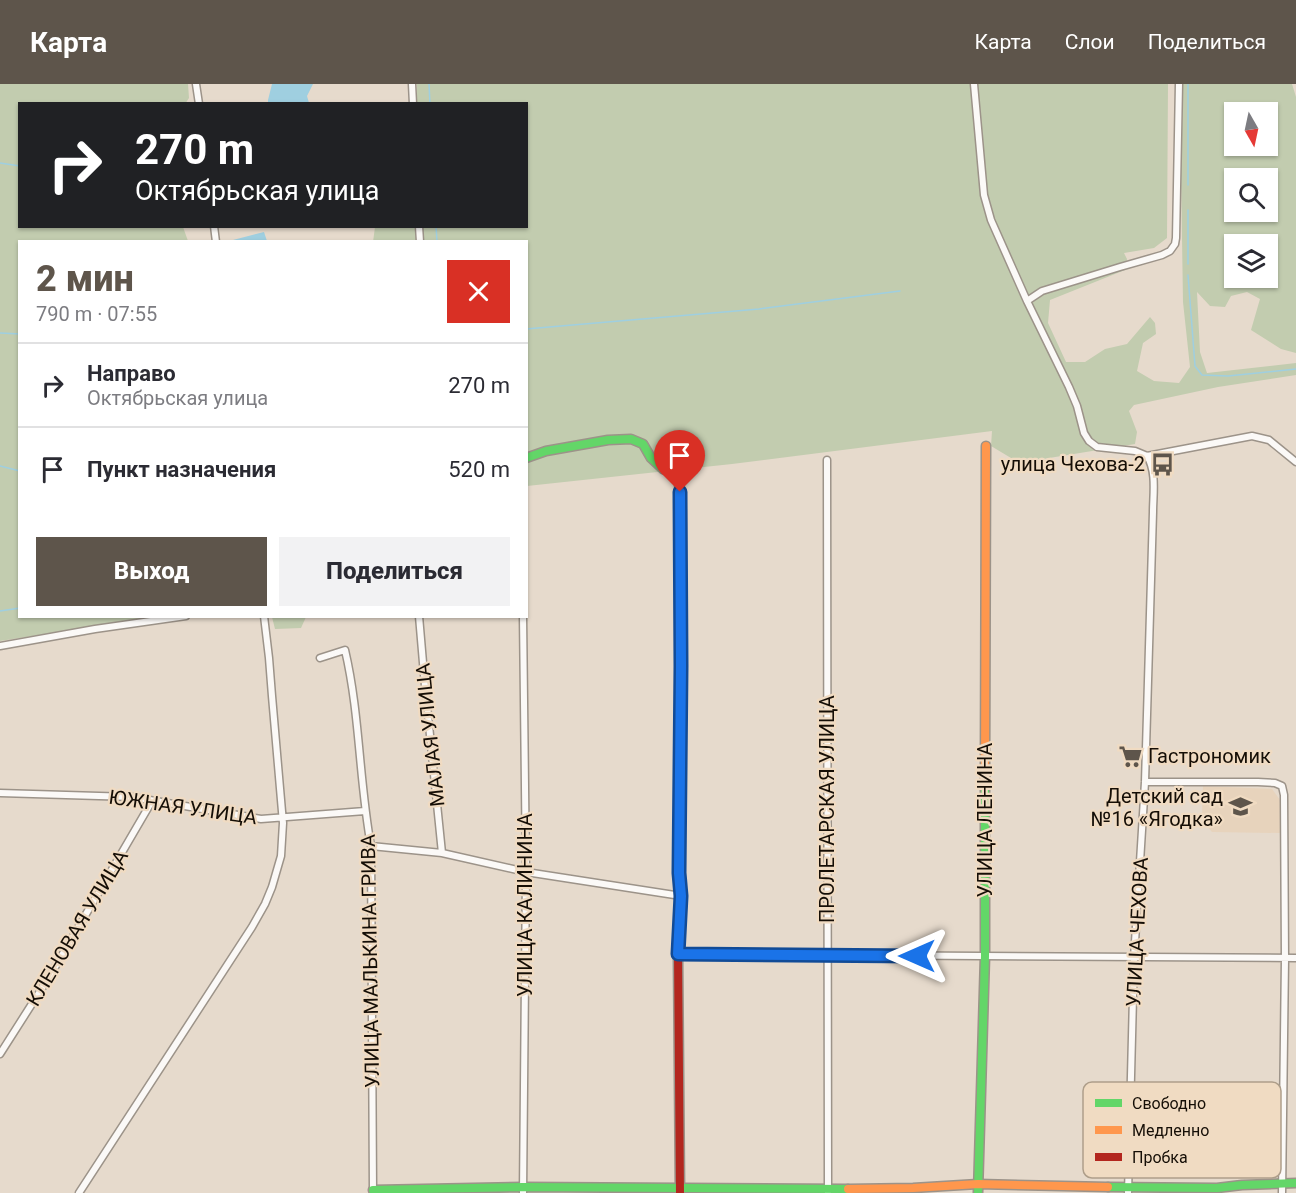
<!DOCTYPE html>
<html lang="ru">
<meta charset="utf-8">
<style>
body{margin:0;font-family:Roboto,sans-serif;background:#f2f2f3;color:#2b2b33;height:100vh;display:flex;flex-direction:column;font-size:22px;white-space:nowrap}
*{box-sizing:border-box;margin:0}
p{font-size:20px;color:#7c7c81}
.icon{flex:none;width:33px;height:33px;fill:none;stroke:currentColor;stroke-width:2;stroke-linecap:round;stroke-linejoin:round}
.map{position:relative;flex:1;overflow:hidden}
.sheet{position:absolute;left:18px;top:156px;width:510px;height:378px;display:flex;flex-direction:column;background:#fff;border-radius:0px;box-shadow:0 2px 4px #0004}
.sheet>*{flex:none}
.guide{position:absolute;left:18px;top:18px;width:510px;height:126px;border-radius:0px;box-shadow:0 2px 4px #0004;background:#202124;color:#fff;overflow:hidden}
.needle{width:39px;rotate:171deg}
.buttons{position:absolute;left:1224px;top:18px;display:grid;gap:12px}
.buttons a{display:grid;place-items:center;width:54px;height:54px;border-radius:0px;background:#fff;box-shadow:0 2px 4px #0004;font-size:30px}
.pin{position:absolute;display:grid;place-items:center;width:51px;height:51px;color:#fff;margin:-62px -26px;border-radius:50% 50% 50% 0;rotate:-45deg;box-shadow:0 0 6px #0007}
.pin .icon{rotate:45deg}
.me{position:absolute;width:66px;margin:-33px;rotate:270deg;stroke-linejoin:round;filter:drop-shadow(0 0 4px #0008)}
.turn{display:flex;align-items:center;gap:21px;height:126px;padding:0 18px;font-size:27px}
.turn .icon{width:78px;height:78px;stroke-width:2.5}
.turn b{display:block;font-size:42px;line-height:51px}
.round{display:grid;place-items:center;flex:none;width:63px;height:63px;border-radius:0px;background:#f2f2f3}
.head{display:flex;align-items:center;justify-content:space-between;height:102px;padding:0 18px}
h1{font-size:36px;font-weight:800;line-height:45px;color:#5e554b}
.primary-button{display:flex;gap:12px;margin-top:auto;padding:12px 18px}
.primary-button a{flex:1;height:69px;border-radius:0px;background:#5e554b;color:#fff;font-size:24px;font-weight:800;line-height:69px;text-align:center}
.primary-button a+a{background:#f2f2f3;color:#2b2b33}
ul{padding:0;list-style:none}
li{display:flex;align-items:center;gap:18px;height:84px;padding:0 18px;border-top:2px solid #e1e1e2}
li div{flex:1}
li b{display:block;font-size:22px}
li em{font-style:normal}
header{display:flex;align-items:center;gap:36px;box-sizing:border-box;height:84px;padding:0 30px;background:#5e554b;color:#fff}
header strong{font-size:28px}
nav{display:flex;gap:33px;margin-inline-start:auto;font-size:21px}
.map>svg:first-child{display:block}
.built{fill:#e7d3bc}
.green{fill:#c2ccaf;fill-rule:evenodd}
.water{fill:#9fcfe0}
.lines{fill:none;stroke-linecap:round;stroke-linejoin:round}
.stream{stroke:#9fcfe0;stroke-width:1.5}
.street-casing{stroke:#9c9389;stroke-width:9}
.fast-casing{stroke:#9c9389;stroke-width:11}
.slow-casing{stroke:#9c9389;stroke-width:11}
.jam-casing{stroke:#9c9389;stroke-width:11}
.street{stroke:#fbf9f7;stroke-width:6}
.fast{stroke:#63d668;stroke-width:8}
.slow{stroke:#ff974d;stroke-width:8}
.jam{stroke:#b3261e;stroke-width:8}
.route-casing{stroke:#114b97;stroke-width:15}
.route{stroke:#1a73e8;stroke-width:10}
.labels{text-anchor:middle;stroke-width:4.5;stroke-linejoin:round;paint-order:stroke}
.poi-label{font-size:20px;fill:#150e06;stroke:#f0dbc2;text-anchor:end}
.street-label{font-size:20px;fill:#150e06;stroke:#f0dbc2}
.key{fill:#f0dbc2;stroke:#ae9e8a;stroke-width:1.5}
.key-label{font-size:16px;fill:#150e06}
</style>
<header>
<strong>Карта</strong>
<nav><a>Карта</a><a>Слои</a><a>Поделиться</a></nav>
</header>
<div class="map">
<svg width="1296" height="1109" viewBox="0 0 1296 1109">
<rect width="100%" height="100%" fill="#e6dacc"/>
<!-- built -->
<path class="built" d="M1203 702 1272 705 1280 716V749L1212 748 1205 740 1202 730Z"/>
<!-- green -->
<path class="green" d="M0 0H188L189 14 185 20H20V142L183 143 188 157 20 158V532L155 533 0 557Z
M417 0H1168L1167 154 1154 164 1124 169 1127 175 1125 186 1050 216 1048 239 1066 278H1085L1105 265 1127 260 1150 233 1155 239 1156 250 1143 259 1137 287 1154 297 1179 299 1190 283 1183 218 1181 89 1183 0H1292L1296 13V269L1281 265 1251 246 1260 215 1247 208 1231 212 1225 223 1210 222 1197 208 1200 268 1207 289 1296 279V291L1218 303 1134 321 1129 327 1137 348 1135 360 1043 375 1011 374 991 362 992 347 732 380 527 402 526 158H373L375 143 526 142V20L416 19ZM1234 28H1268V62H1234ZM1234 94H1268V128H1234ZM1234 160H1268V194H1234Z
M272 533V532L306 533 301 544 275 545Z"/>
<!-- water -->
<path class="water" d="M272 0H313L307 12 309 19H268V16Z
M264 148 267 157 233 156Z"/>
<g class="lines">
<!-- stream -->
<path class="stream" d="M429 0 430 20
M0 79 20 82
M1188 101V0
M1188 126V180
M436 142 437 158
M1188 191 1195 282 1202 291 1228 292 1296 285
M526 245 759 225 900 207
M0 249 20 250
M0 382 20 387
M0 527 20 524"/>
<defs>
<path id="street" d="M196 0 199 20
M412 0 413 20
M974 0 984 111 991 136 1027 217 1069 303 1077 322 1084 349 1089 357 1097 363 1135 367 1147 372 1252 352 1269 356 1296 378
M214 142 216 158
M419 142 420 158
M1027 217 1042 207 1120 183 1162 171 1170 167 1175 160 1176 154 1179 0
M827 376 828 1108
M419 532 425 602 442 769
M0 562 95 545 186 532
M320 574 345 566C360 630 359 697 371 762L373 1108
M1145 698H1258L1275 699 1282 702 1284 711 1285 875 1282 1109
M0 709 132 713 261 735 365 727
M371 762 442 769 526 788 681 812
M678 870 1296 874
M0 970 51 890 152 717
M79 1109 252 843 265 820 272 803 281 772 283 739 272 612 269 574 264 532
M523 1109 526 788 523 532
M1128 1109 1134 874 1145 698 1153 428C1153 411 1157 388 1147 372"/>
<path id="fast" d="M526 374 546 367 608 356 631 355 643 360 651 374 663 385 674 389 679 396 681 455 679 767
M1108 1103 1217 1104 1242 1101 1296 1099
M373 1106 523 1103 848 1105
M978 1109 985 872V693"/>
<path id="slow" d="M985 693 986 362
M848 1105 913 1104 978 1100 1108 1103"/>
<path id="jam" d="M679 767 681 812 678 870 680 1109"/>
</defs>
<!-- street casing -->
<use href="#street" class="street-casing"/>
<!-- fast casing -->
<use href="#fast" class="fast-casing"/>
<!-- slow casing -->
<use href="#slow" class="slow-casing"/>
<!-- jam casing -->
<use href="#jam" class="jam-casing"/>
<!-- street -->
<use href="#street" class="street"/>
<!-- fast -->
<use href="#fast" class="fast"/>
<!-- slow -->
<use href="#slow" class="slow"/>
<!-- jam -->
<use href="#jam" class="jam"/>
</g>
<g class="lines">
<defs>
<path id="route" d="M680 408 681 582 679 789 681 812 678 870 917 872"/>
</defs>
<!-- route casing -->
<use href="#route" class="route-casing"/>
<!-- route -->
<use href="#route" class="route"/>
</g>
<!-- icons -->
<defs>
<symbol id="bus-bare" viewBox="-9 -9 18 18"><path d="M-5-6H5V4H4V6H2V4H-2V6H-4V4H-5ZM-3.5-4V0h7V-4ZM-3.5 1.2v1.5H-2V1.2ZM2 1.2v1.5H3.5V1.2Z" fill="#5e554b" stroke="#f0dbc2" stroke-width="2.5" paint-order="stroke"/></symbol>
<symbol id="supermarket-bare" viewBox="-9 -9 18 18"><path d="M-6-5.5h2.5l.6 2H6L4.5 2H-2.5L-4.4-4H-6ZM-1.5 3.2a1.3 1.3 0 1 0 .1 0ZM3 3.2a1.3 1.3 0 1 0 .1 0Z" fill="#5e554b" stroke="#f0dbc2" stroke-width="2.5" paint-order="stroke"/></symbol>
<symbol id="school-bare" viewBox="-9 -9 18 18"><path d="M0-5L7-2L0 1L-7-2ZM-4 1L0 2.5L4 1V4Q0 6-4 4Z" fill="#5e554b" stroke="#f0dbc2" stroke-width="2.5" paint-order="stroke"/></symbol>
</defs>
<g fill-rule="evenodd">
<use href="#bus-bare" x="1146" y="364" width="33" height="33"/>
<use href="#supermarket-bare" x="1114" y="656" width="33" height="33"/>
<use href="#school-bare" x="1224" y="706" width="33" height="33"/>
</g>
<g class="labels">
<!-- poi labels -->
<g class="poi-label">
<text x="1145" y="387">улица Чехова-2</text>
<text x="1148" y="679" text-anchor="start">Гастрономик</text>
<text x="1223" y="719">Детский сад<tspan x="1223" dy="23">№16 «Ягодка»</tspan></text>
</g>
<!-- street labels -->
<g class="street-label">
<text transform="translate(430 651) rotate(-96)" y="7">МАЛАЯ УЛИЦА</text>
<text transform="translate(183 723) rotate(8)" y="7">ЮЖНАЯ УЛИЦА</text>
<text transform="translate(827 725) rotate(-90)" y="7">ПРОЛЕТАРСКАЯ УЛИЦА</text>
<text transform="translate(985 736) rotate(-90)" y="7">УЛИЦА ЛЕНИНА</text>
<text transform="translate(525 821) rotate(-90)" y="7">УЛИЦА КАЛИНИНА</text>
<text transform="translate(77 844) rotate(-59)" y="7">КЛЕНОВАЯ УЛИЦА</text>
<text transform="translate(1137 848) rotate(-87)" y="7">УЛИЦА ЧЕХОВА</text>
<text transform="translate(370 877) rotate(-91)" y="7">УЛИЦА МАЛЬКИНА ГРИВА</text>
</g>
</g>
<!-- legend -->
<rect x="1083" y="998" width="198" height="96" rx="9" class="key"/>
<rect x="1095" y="1015" width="27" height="8" fill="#63d668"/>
<rect x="1095" y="1042" width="27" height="8" fill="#ff974d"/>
<rect x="1095" y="1069" width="27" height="8" fill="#b3261e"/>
<g class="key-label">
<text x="1132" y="1025">Свободно</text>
<text x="1132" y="1052">Медленно</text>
<text x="1132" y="1079">Пробка</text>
</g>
</svg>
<div class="buttons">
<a><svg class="needle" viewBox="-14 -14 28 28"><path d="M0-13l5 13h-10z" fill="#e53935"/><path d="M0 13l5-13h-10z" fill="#7c7c81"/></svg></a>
<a><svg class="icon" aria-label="search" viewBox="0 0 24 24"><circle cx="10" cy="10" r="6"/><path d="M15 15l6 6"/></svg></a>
<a><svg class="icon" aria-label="layers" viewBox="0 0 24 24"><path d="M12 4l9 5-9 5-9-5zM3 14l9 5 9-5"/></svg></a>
</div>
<div class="pin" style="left:680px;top:408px;background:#d93025"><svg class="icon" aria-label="arrive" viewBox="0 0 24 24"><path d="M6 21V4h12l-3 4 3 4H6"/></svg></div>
<svg class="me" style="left:917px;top:872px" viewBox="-20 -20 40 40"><path d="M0-17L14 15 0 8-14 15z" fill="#1a73e8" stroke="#fff" stroke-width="4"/></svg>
<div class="guide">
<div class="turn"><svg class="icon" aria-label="right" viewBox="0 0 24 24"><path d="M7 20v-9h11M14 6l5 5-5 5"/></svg><div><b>270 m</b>Октябрьская улица</div></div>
</div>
<section class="sheet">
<div class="head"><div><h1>2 мин</h1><p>790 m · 07:55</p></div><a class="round" style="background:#d93025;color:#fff"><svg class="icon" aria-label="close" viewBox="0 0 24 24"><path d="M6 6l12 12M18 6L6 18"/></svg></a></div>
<ul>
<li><svg class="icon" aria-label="right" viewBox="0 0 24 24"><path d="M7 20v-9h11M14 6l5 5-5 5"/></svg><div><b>Направо</b><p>Октябрьская улица</p></div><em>270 m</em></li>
<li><svg class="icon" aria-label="arrive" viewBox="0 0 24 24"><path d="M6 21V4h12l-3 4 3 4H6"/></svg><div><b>Пункт назначения</b></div><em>520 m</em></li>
</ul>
<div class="primary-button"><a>Выход</a><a>Поделиться</a></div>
</section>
</div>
